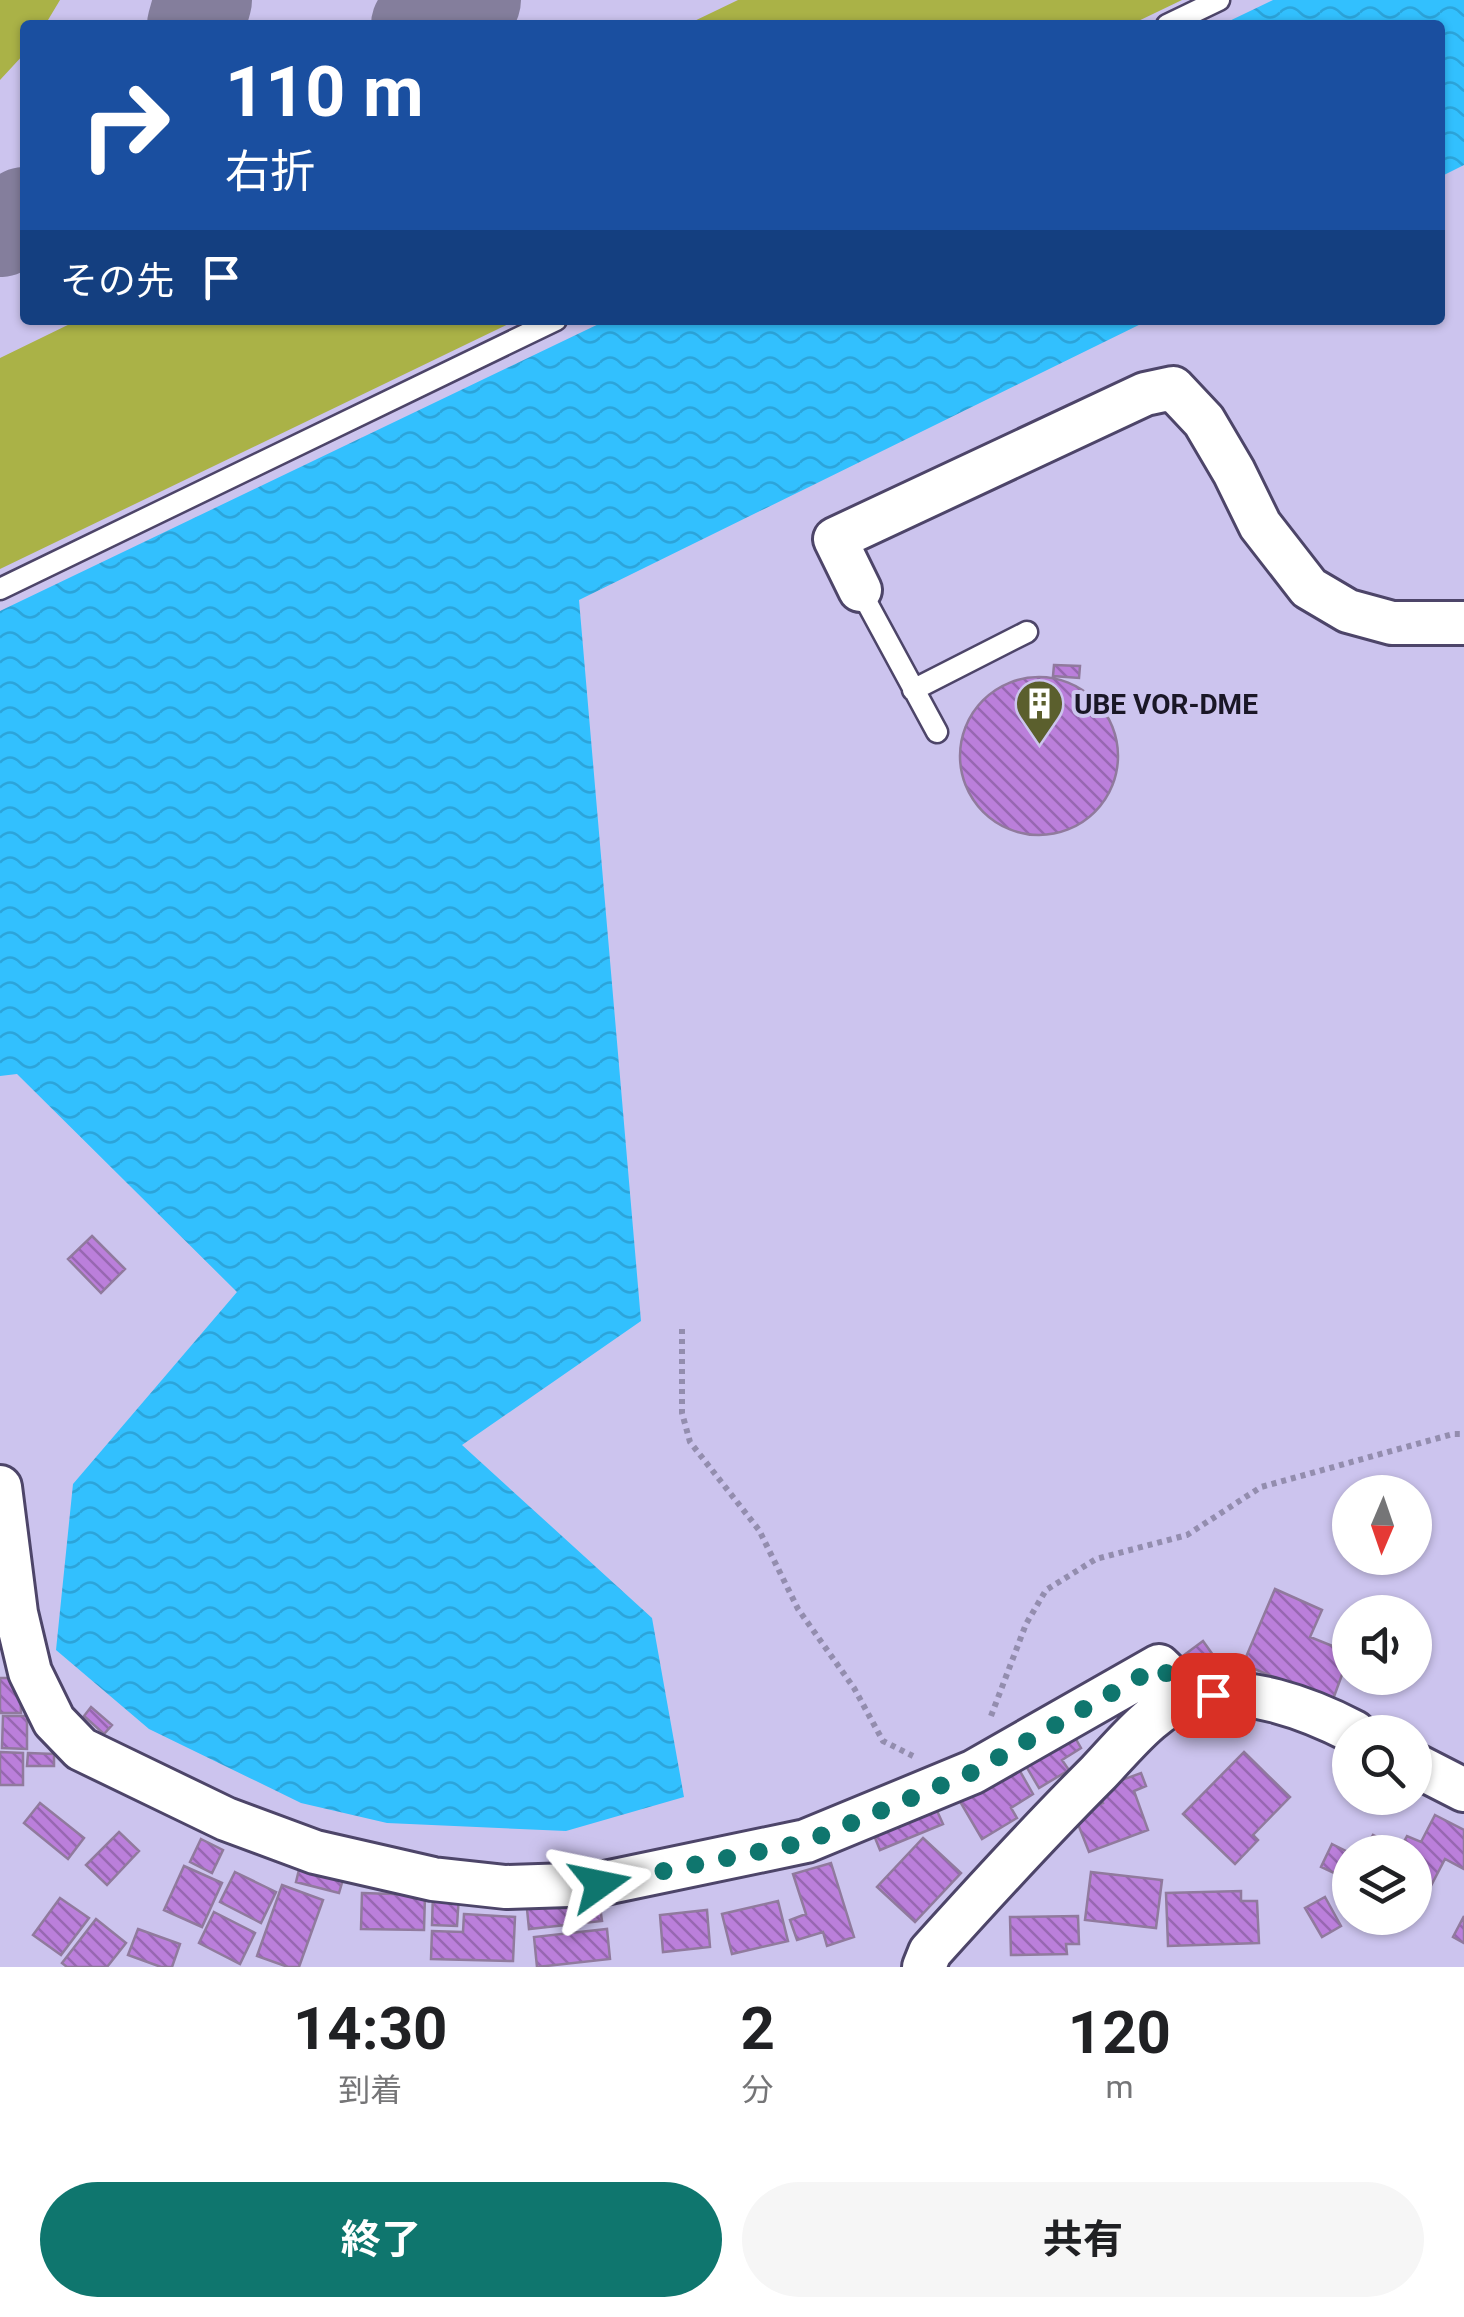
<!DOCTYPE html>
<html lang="ja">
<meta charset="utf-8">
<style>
body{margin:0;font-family:Roboto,"Noto Sans JP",sans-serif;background:#f6f6f6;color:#202124;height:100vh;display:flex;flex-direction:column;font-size:38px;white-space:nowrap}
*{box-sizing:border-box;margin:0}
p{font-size:32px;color:#757577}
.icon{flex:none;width:55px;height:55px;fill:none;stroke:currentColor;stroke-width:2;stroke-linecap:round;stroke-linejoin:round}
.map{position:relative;height:1967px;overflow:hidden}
.drawer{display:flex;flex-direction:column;background:#fff;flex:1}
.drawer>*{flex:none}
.guide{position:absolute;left:20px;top:20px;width:1425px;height:305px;border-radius:10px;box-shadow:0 2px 8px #0004;background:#1a4fa0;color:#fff;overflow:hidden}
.needle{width:65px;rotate:182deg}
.buttons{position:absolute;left:1332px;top:1475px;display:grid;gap:20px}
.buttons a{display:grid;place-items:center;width:100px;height:100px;border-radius:50%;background:#fff;box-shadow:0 2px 8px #0004;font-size:50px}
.pin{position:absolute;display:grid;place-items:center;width:85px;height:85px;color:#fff;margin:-42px;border-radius:20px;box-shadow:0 5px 15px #0006}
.me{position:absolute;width:110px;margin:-55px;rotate:78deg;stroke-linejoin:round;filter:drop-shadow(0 0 8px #0008)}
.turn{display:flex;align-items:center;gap:35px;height:210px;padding:0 40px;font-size:45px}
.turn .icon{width:130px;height:130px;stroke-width:2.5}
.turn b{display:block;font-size:70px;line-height:85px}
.then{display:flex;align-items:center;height:95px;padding:0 40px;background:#0003;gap:20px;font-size:38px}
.eta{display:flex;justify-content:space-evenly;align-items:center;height:170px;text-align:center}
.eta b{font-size:60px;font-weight:700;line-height:70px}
.primary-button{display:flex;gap:20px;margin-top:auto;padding:20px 40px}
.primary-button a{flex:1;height:115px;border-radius:60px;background:#0f766e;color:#fff;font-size:40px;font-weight:700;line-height:115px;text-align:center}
.primary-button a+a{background:#f6f6f6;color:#202124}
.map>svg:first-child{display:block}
.green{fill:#aab247}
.water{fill:url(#water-waves)}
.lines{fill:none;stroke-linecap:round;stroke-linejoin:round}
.taxiway{stroke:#847e9c;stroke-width:98}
.building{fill:url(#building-back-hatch);stroke:#907a9d;stroke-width:2.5}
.lane-casing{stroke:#4d4569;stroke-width:25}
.street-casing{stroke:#4d4569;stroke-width:48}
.path{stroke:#938dae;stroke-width:6;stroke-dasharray:5 5;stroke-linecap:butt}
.lane{stroke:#fff;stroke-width:20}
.street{stroke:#fff;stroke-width:42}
.route{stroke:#0f766e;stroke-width:18;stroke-dasharray:0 32.4}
.labels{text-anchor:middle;stroke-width:8;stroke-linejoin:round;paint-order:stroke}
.poi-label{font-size:28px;font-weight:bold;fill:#1a1726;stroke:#ccc4ee;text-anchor:start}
</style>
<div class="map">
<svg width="1464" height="1967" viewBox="0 0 1464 1967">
<defs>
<pattern id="water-waves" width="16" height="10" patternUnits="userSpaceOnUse" patternTransform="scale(2.5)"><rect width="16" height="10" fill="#32c0fe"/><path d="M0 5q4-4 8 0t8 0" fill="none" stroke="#2ca4da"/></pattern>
<pattern id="building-back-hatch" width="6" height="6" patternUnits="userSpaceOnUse" patternTransform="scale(2.5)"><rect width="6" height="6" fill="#bb7fdb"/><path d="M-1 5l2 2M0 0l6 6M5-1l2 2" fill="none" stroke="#9767b1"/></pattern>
</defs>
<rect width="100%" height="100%" fill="#ccc4ee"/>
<!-- green -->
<path class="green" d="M0 0H60L45 25H25V53L0 80Z
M738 0H1182L1130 25H686Z
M78 320H517L0 569V358Z"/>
<!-- water -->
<path class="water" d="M1273 0H1464V165L1440 177V25H1221Z
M607 320H1149L579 600 641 1321 462 1445 652 1618 684 1797 566 1831 387 1823 301 1803 149 1729 56 1650 73 1484 237 1292 17 1074 0 1076V611Z"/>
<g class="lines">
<!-- taxiway -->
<path class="taxiway" d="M196 25 203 0
M420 25 472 0
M0 228 25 216"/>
</g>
<!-- building -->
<path class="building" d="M1054 665 1080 666 1079 678 1053 676Z
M960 756a79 79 0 1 1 158 0a79 79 0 1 1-158 0Z
M92 1236 125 1269 101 1293 68 1259Z
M1275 1589 1322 1610 1310 1637 1350 1653 1332 1702 1243 1664Z
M1203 1641 1218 1662 1188 1684 1172 1664Z
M0 1678H20L21 1713H0Z
M91 1707 112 1725 104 1734 84 1716Z
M3 1716H27V1749L2 1748Z
M1069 1727 1081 1748 1062 1760 1069 1770 1039 1788 1020 1756Z
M0 1752 23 1753V1785H0Z
M1244 1752 1290 1797 1253 1835 1258 1840 1235 1864 1183 1814Z
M28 1753 54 1754V1766H27Z
M1013 1759 1033 1794 1011 1808 1017 1818 982 1839 955 1793Z
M1141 1773 1146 1786 1134 1791 1148 1830 1089 1852 1074 1814 1103 1803 1097 1789Z
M933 1802 943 1824 880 1850 871 1828Z
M40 1803 84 1838 68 1859 24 1823Z
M1435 1815 1464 1830V1869L1445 1859 1422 1903 1415 1899V1852H1363L1373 1835 1400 1849 1407 1836 1421 1842Z
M119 1832 139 1851 107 1885 86 1865Z
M923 1838 961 1873 915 1922 877 1887Z
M201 1839 223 1850 212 1873 190 1862Z
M1332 1844 1350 1853V1868L1345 1878 1321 1867Z
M302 1857 346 1869 339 1893 296 1882Z
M831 1863 854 1937 827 1946 823 1932 797 1940 790 1920 806 1914 793 1874Z
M184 1866 222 1883 202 1927 164 1910Z
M235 1872 276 1892 261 1923 220 1902Z
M1091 1872 1162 1880 1156 1928 1085 1920Z
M282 1885 323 1900 299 1967H288L257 1956Z
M1241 1891V1901H1257L1259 1943 1168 1946 1166 1893Z
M598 1892 602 1921 529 1929 526 1899Z
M362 1893 425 1895 424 1930 361 1929Z
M433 1893 459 1894 457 1926 432 1925Z
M1325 1897 1341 1926 1322 1937 1305 1908Z
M60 1898 89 1918 61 1955 33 1935Z
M778 1901 788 1941 732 1954 722 1914Z
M707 1910 710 1947 663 1952 660 1915Z
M214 1912 255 1933 240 1964 199 1943Z
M464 1914 515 1917 513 1961 431 1959 432 1931 463 1932Z
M1078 1916 1079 1944H1066L1067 1954 1011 1955 1010 1917Z
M1464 1916V1943L1453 1937Z
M96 1919 126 1943 107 1967H67L62 1963Z
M138 1929 180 1944 172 1967H161L128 1955Z
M607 1929 610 1959 537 1967 534 1937Z"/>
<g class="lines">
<defs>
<path id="lane" d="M1167 25 1219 0
M0 589 556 320
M860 590 937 732
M913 690 1027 632"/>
<path id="street" d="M860 590 835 539 1145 394 1173 388 1204 421 1234 472 1260 525 1309 588 1348 611 1392 623H1464
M0 1487 16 1613 30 1672 54 1721 81 1749 226 1819 315 1852 433 1879 506 1887 600 1884 806 1841 973 1772 1159 1666 1190 1696
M1415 1765 1464 1790
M924 1967 930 1952C985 1891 1040 1831 1098 1773 1123 1747 1155 1705 1192 1696 1245 1685 1308 1708 1354 1732"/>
</defs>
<!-- lane casing -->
<use href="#lane" class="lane-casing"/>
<!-- street casing -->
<use href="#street" class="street-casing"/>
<!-- path -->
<path class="path" d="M682 1329V1413L690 1442 759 1530 798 1609 854 1688 883 1741 913 1756
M991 1716 1026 1624 1046 1590 1096 1559 1187 1535 1261 1487 1453 1434H1464"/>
<!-- lane -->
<use href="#lane" class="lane"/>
<!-- street -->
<use href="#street" class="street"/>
</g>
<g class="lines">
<!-- route -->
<path class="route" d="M600 1884 806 1842 973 1772 1159 1666 1190 1696 1213 1695"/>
</g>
<!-- icons -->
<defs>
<symbol id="building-pin" viewBox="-11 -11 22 30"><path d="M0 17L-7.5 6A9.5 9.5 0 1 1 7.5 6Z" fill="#5b5f2d" stroke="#ccc4ee"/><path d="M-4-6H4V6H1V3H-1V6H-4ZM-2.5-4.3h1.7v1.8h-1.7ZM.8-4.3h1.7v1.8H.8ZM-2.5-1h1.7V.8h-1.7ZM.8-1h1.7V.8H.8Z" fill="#fff"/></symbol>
</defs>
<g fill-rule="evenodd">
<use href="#building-pin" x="1012" y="676" width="55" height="75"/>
</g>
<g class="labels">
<!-- poi labels -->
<g class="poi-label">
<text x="1074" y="714">UBE VOR-DME</text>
</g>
</g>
</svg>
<div class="buttons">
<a><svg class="needle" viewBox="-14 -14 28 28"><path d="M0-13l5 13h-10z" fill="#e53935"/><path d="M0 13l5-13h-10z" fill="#757577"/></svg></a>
<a><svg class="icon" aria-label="sound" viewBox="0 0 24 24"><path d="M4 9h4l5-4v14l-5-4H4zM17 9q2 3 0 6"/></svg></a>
<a><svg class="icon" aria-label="search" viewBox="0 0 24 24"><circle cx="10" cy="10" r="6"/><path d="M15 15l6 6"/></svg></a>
<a><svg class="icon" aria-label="layers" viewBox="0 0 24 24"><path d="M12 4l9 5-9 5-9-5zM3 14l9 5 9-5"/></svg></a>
</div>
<div class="pin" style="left:1213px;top:1695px;background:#d93025"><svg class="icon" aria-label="arrive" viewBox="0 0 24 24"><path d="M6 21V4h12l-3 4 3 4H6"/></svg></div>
<svg class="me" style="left:600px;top:1884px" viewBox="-20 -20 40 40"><path d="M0-17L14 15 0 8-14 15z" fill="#0f766e" stroke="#fff" stroke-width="4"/></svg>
<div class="guide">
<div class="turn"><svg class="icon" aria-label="right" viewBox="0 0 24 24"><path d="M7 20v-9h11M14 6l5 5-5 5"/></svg><div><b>110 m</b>右折</div></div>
<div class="then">その先<svg class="icon" aria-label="arrive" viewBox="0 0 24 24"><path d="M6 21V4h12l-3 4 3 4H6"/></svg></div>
</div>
</div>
<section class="drawer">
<div class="eta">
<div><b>14:30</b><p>到着</p></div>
<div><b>2</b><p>分</p></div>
<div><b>120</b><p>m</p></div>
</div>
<div class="primary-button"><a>終了</a><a>共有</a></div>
</section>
